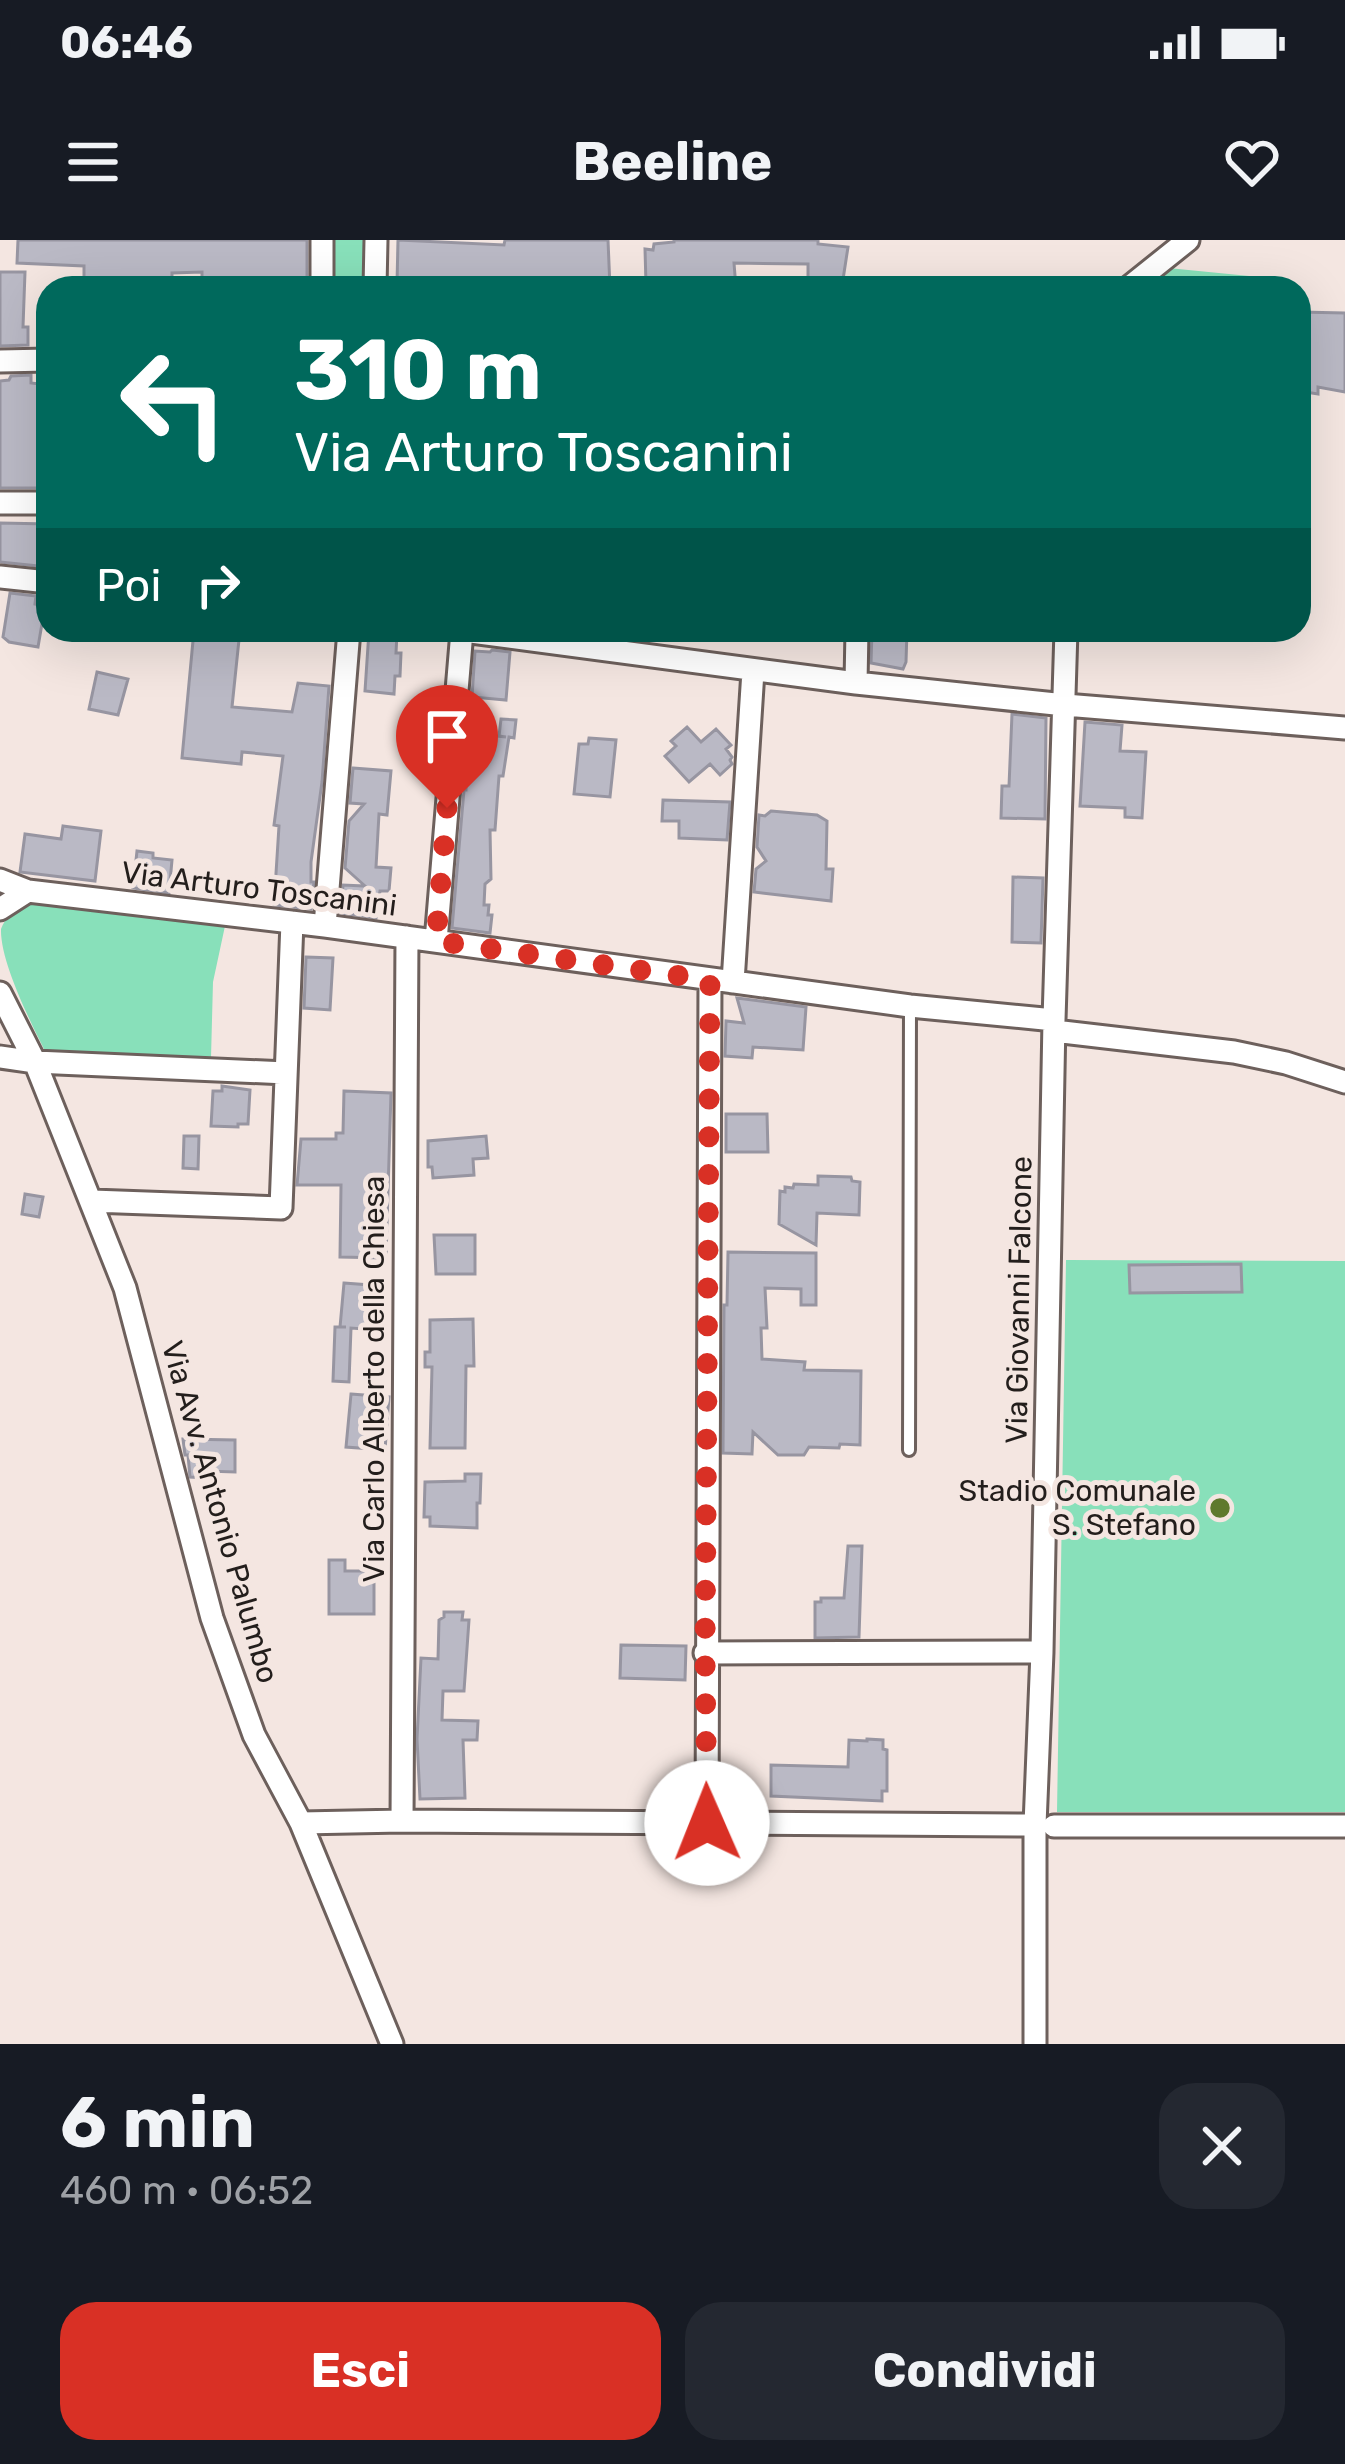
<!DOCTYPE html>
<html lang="it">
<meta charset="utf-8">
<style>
body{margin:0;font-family:Rubik,sans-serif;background:#242831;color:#f1f3f6;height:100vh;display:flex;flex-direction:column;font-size:45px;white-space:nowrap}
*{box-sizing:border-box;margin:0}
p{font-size:39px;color:#9ea1a6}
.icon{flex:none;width:66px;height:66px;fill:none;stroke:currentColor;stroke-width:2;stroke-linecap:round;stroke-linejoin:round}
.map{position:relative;height:1804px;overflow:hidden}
.drawer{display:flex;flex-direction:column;background:#171b24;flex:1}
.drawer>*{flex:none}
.hud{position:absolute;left:36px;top:36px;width:1275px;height:366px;border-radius:36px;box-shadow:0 12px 48px #0002;background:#00695c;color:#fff;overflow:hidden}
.pin{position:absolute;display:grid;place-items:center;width:102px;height:102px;color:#fff;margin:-123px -51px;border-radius:50% 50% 50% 0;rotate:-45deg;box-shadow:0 0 12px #0007}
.pin .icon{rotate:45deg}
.me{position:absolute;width:132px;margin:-66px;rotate:359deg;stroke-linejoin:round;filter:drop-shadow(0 0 9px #0008)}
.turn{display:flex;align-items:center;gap:42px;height:252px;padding:0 60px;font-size:54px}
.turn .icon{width:156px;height:156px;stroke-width:2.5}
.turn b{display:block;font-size:84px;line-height:102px}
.then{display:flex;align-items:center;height:114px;padding:0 60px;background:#0003;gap:24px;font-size:45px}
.round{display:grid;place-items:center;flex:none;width:126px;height:126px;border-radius:36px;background:#242831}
.overview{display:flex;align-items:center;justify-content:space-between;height:204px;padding:0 60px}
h1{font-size:72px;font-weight:700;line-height:90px}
.button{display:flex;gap:24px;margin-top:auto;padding:24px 60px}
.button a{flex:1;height:138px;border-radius:36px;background:#d93025;color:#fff;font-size:48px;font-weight:700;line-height:138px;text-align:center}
.button a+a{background:#242831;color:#f1f3f6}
.status{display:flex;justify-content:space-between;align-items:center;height:84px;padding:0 60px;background:#171b24;direction:ltr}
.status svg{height:33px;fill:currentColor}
header{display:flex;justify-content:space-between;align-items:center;height:156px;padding:0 60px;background:#171b24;font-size:54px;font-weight:700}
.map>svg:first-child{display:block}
.green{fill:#88e0ba}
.building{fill:#bab9c5;stroke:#9795a1;stroke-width:3}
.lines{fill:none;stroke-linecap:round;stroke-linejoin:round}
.service-casing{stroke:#6d605c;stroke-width:16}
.minor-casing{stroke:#6d605c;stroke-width:27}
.service{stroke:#fff;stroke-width:10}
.minor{stroke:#fff;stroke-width:21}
.route{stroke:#d93025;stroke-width:21;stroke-dasharray:0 37.8}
.poi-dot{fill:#5f792d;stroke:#f4e6e1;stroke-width:4.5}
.labels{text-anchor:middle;stroke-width:10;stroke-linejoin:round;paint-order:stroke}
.street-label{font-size:30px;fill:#231e1c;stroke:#f4e6e1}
.poi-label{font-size:30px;fill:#231e1c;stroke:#f4e6e1;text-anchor:end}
</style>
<div class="status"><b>06:46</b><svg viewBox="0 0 49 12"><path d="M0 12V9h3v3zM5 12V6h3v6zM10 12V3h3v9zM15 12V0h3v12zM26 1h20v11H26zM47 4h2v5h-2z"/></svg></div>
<header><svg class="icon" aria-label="menu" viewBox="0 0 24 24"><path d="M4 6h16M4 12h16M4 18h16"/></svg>Beeline<svg class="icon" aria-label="heart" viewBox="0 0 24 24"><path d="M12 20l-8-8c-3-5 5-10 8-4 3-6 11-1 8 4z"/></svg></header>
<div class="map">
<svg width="1345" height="1804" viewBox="0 0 1345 1804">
<rect width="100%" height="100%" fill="#f4e6e1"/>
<!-- green -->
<path class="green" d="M328 0H370L369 48H328Z
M1168 28 1279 39V48H1150Z
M27 660 102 667 225 686 213 742 211 818 46 813C31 783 0 722 1 689 5 677 17 668 27 660Z
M1066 1020 1345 1021V1572H1057Z"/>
<!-- building -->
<path class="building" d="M18 0H307V48H202V32L172 33V48H140L139 39 84 38V26L17 23Z
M398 0 504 5 505 0H608L610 48 397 44Z
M674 0H818V4L848 7 842 46 808 47V24L734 23 736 48H675V44H646L645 9 653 10 654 4 674 2Z
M0 32H25L23 87H28V105L0 106Z
M1299 72 1345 73V152L1318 147V154L1299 151Z
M31 135V143L48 145V248H0V141L9 140 11 136Z
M0 283 48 284V327L0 322Z
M10 353 36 356 35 364 45 366 38 407 9 402 3 397Z
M194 390H240L232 467 292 472 298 443 329 446 322 542 311 622V642H314L311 669 274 665 279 586 274 585 283 516 242 512 241 524 182 518Z
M876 390H907L906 422 903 429 871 423 872 391Z
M369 391 397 393 396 413H401L400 436H395L394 454 365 451Z
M492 410 510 412 506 460 472 457 475 411 490 412Z
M97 432 128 439 118 475 89 469Z
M1012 474 1046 478 1045 579 1001 578 1002 546H1009Z
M501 479 516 480 514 498 509 497 503 536H499L495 590H490L491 639 485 644 484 665H489L488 675H492L490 693 452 688 464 550H466L468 493 506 497 499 496Z
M1085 482 1122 485 1120 511 1146 512 1142 578 1125 577V568L1080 566Z
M687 487 701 502 716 489 731 505 726 509 732 517 730 520 732 524 720 535 710 524 689 542 665 516 676 506 671 501Z
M589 498 616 500 610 557 574 554 579 504H588Z
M353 528 391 531 387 575 379 574 376 627 391 628 389 651H380L376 678 341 673 343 645 365 646 345 628 349 581 364 564 350 563Z
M663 560 730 562 727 600 679 598V581H662Z
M771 571 817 575 827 581 826 629H833L831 661 754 652 756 629 766 621 757 607 759 575 765 576Z
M63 586 101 591 95 641 20 632 25 594 61 599Z
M137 611 153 613V618L172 620 169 653 133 648Z
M1013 637 1043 638 1041 703 1012 702Z
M306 717 333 718 330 770 304 768Z
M737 758 806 767 803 810 753 807 752 818 725 816 726 781 744 783Z
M222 846 250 850 248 884H238V887L211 886 213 851H222Z
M344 851 391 853 386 1018 340 1017 341 945H297L301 899H336V893H343Z
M726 874H767L768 912H726Z
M184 896H199L198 929 183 928Z
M486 896 488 918 473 919 474 935 433 938 432 927H428V901Z
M818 936 851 937 852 941 860 942 859 975 817 973 816 1005 779 984 780 951 785 952V947L793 948 794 944 818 945Z
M25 954 43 957 39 977 22 974Z
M434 995H475V1034H436Z
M728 1012 816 1013V1065H801V1049L765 1048 767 1088H761L762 1119 805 1122 804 1130 861 1131 860 1205 840 1204 839 1208 809 1207 804 1215H778L753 1192 752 1214 723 1213 724 1065H727Z
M1241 1024 1242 1052 1130 1053 1129 1025Z
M344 1043 383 1046 378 1090 351 1088 349 1142 333 1141 335 1087H346H340Z
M473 1079 474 1126H466L465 1208H430L432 1127H425V1112H430V1080Z
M351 1154 389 1157 385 1210 346 1207Z
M183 1199 235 1200V1232L205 1231V1238L190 1237 188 1215H185Z
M465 1234H481L480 1263H477V1288L430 1286V1277H424L425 1242 465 1241Z
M848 1306H862L859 1397 815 1398V1362H821V1358H844Z
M329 1320H345V1331H374V1374H329Z
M444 1372H463L462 1380H469L464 1451H443L442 1480 478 1481 477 1500H463L465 1558 420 1559 417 1499 421 1418 438 1419 439 1380 444 1377Z
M621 1405 686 1406 685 1440 620 1438Z
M867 1499 883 1500V1509L887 1510V1551H882V1561L771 1556V1525L848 1527 849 1500 867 1501Z"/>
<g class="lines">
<defs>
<path id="service" d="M909 1210 910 766"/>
<path id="minor" d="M322 46V0
M375 48 376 0
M1128 48 1188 0
M0 121 48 120
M0 263H48
M0 337 48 342
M456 390 856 443 1065 465 1345 488
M856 443 857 390
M0 640 28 651 325 686 910 766 1054 780
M0 669 28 651
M325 686 349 390
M436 701 462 391
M733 742 753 431
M0 753 35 822 125 1048 212 1378 254 1495 301 1583 392 1804
M1054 791 1234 812 1286 823 1345 842
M0 817 35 822 286 833
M92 961 281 968 292 682
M705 1413 1042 1412
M402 1581 407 697
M301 1583 402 1581 1035 1585
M707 1583 710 739
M1054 1586H1345
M1035 1804V1585L1042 1412 1054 780 1066 390"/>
</defs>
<!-- service casing -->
<use href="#service" class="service-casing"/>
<!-- minor casing -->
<use href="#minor" class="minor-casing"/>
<!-- service -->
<use href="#service" class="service"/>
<!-- minor -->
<use href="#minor" class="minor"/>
</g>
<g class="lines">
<!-- route -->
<path class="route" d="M447 568 436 701 710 740 705 1413 707 1583"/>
</g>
<!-- markers -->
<circle class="poi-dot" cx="1220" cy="1268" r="12"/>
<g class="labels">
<!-- street labels -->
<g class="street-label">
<text transform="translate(259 649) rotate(7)" y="10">Via Arturo Toscanini</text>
<text transform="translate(1019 1060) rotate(-89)" y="10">Via Giovanni Falcone</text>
<text transform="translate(374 1139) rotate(-90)" y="10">Via Carlo Alberto della Chiesa</text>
<text transform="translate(220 1272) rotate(74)" y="10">Via Avv. Antonio Palumbo</text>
</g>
<!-- poi labels -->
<g class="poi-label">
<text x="1196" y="1261">Stadio Comunale<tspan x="1196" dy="34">S. Stefano</tspan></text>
</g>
</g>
</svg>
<div class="pin" style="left:447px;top:568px;background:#d93025"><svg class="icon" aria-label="arrive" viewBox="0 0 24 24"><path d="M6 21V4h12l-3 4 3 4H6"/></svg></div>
<svg class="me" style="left:707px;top:1583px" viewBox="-20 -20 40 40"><circle r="19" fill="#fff"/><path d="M0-13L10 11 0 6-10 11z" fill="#d93025"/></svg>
<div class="hud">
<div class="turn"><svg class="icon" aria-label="left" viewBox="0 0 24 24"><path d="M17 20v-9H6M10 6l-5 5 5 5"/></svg><div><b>310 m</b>Via Arturo Toscanini</div></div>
<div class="then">Poi<svg class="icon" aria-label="right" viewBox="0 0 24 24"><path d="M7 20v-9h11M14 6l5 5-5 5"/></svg></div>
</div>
</div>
<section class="drawer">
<div class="overview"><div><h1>6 min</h1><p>460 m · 06:52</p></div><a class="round"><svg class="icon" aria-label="close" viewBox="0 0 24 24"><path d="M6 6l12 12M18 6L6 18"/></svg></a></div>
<div class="button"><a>Esci</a><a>Condividi</a></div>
</section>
